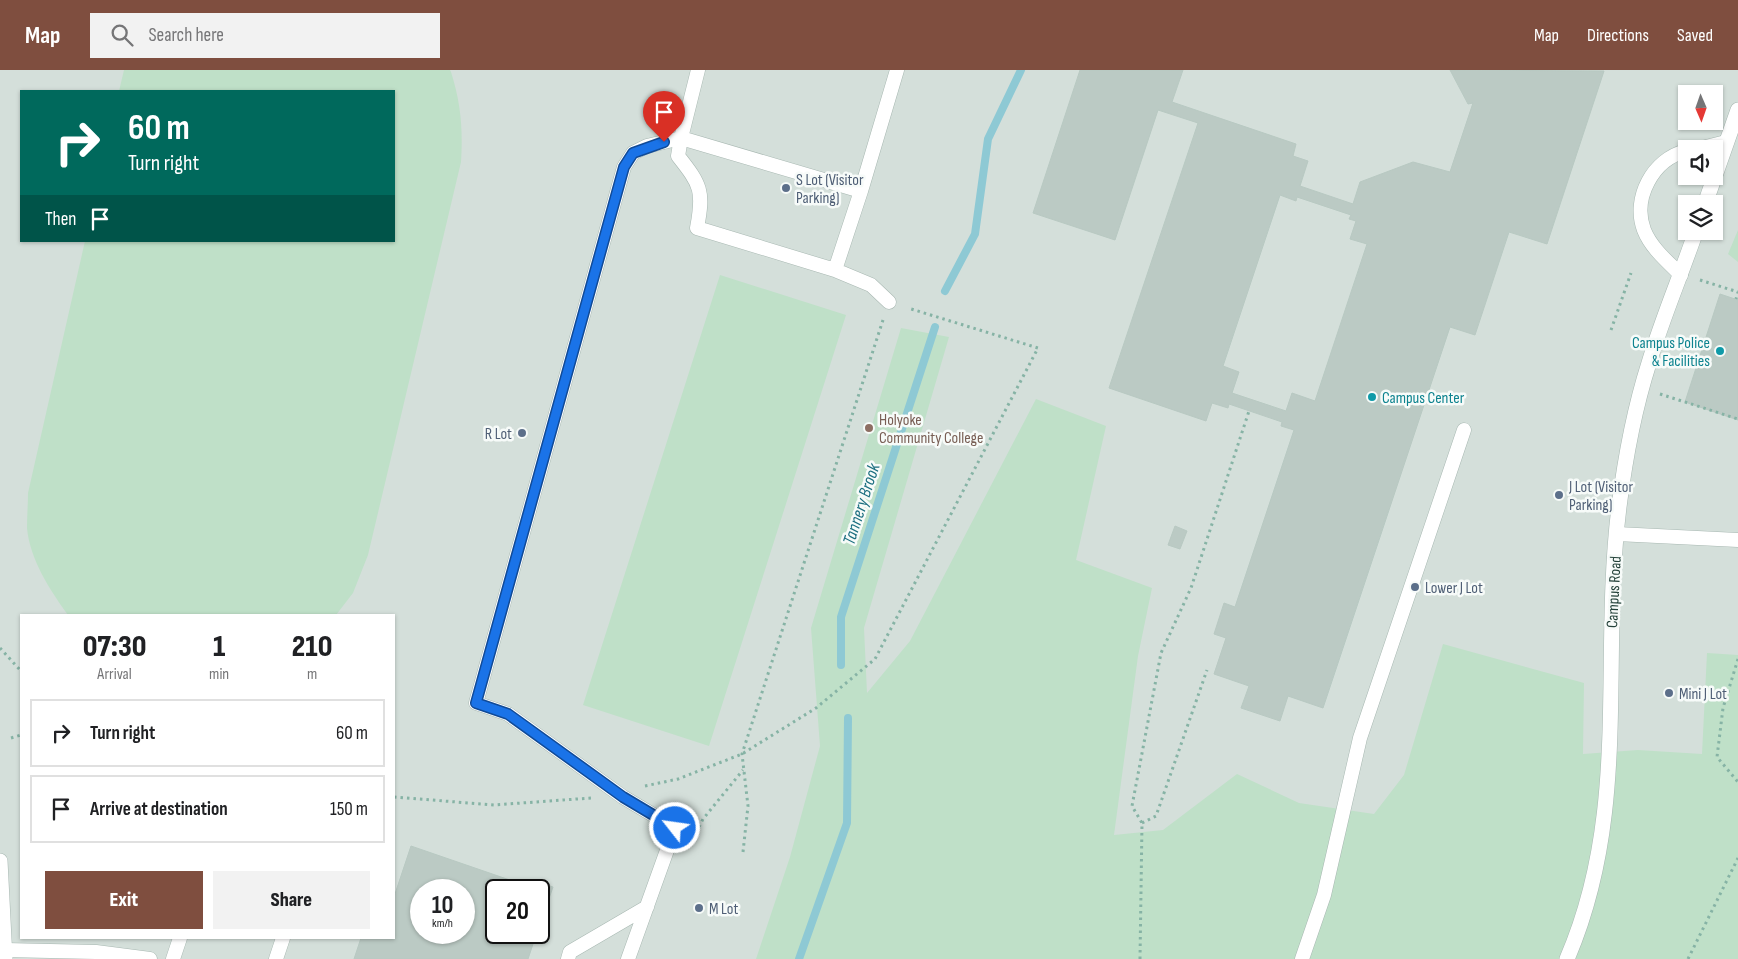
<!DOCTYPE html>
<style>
body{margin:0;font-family:"Sofia Sans Condensed",sans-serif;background:#f2f2f2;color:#202124;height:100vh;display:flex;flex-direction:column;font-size:19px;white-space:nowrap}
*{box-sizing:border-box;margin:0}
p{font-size:16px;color:#757577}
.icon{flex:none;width:28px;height:28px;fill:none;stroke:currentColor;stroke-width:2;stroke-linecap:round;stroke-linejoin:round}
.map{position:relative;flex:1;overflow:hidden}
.details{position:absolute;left:20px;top:544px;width:375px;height:325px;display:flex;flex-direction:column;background:#fff;border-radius:0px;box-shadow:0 1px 4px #0004}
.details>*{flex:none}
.top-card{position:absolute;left:20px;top:20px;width:375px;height:152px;border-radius:0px;box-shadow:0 1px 4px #0004;background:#00695c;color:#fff;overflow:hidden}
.needle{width:32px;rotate:178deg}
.tools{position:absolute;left:1678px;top:15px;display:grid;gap:10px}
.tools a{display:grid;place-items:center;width:45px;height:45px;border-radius:0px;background:#fff;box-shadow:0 1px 4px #0004;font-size:25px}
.speed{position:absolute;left:410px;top:809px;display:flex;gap:10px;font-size:25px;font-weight:700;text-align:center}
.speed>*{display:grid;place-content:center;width:65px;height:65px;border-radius:50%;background:#fff;box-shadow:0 1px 4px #0004;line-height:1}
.speed small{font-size:12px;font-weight:400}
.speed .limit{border:2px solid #111;border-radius:8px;background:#fff;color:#111}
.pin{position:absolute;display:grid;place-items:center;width:42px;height:42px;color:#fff;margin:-51px -21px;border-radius:50% 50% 50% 0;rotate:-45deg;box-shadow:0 0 5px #0007}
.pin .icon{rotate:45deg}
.me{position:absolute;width:55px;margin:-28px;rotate:300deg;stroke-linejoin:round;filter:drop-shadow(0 0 4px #0008)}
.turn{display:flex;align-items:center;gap:18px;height:105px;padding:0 25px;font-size:22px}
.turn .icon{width:65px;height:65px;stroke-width:2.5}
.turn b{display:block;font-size:35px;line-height:42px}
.then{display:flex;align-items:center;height:48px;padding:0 25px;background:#0003;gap:10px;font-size:19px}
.eta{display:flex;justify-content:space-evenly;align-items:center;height:85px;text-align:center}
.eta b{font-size:30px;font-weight:800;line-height:35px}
.cta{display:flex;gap:10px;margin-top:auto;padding:10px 25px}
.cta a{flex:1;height:58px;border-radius:0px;background:#7f4e3f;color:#fff;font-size:20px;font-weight:800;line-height:58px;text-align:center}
.cta a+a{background:#f2f2f2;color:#202124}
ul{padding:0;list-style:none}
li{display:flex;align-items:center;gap:15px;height:68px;margin:0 10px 8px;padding:0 15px;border:2px solid #e0e0e0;border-radius:0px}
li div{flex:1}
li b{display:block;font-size:19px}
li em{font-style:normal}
header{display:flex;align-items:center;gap:30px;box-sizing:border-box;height:70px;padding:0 25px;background:#7f4e3f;color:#fff}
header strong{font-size:24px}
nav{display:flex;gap:28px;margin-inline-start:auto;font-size:18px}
.search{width:350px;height:45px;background:#f2f2f2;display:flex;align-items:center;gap:12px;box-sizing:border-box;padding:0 18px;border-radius:0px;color:#757577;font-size:19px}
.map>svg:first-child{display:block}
.built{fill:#d4dfda;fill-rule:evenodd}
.green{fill:#bfe0c8}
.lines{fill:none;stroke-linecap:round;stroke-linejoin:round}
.stream{stroke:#8ec9d4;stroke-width:8}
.building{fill:#bbcac4;stroke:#b8c9c2;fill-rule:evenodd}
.lane-casing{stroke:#a8b8b2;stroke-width:15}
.street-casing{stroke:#a8b8b2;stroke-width:16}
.path{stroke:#86b3a5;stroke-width:3;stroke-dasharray:2.5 4;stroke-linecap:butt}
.lane{stroke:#fff;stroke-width:14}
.street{stroke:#fff;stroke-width:15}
.route-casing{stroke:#114b97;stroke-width:12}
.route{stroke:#1a73e8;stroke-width:9}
.service-dot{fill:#5c6f8a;stroke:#f7fbf9;stroke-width:2}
.culture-dot{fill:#0f9aa8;stroke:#f7fbf9;stroke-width:2}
.education-dot{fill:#8d6e63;stroke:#f7fbf9;stroke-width:2}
.labels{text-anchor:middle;stroke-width:5;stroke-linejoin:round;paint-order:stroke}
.service-label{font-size:16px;fill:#4e5e75;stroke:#f7fbf9;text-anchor:start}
.culture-label{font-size:16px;fill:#0d838f;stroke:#f7fbf9;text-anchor:end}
.education-label{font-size:16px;fill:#785e54;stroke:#f7fbf9;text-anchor:start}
.street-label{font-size:16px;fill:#24423a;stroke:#f7fbf9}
.water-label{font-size:18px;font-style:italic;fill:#1c6f80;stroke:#f7fbf9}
</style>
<header>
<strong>Map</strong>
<div class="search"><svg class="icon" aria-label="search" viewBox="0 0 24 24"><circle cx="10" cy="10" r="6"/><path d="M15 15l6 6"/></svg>Search here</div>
<nav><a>Map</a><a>Directions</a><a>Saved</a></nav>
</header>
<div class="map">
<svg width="1738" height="889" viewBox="0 0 1738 889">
<rect width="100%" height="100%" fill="#e6efeb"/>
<!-- built -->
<path class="built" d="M0 0H1738V889H0ZM21 21H394V171H21ZM1686 24H1714V51H1686ZM1686 79H1714V106H1686ZM1686 134H1714V161H1686ZM21 545H394V868H21ZM421 820H464V862H421ZM496 820H539V862H496Z"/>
<!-- green -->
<path class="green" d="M124 0H450L451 2C461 34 463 58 461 92L368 485 353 523 336 545H68C50 520 30 490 27 458 27 446 28 434 28 423L85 171H394V21H119Z
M1738 160V192L1728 184Z
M720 205 846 245 709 676 583 635Z
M901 258 949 267 864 558 867 623 910 571 1036 329 1106 356 1076 490 1152 518 1138 586 1114 765 1163 760 1237 704 1299 733 1374 744 1404 705 1443 574 1584 613 1583 684 1638 680 1702 684 1707 583 1738 585V889H756L790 787 820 676 811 558Z"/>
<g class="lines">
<!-- stream -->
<path class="stream" d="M945 221 975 164 988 69 1021 0
M841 595V547L935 257
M799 889 847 753 848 648"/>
</g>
<!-- building -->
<path class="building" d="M1080 0H1183L1172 32 1296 74 1293 86 1308 91 1300 116 1353 134 1360 112 1413 92 1450 102 1473 33 1468 34 1450 0 1604 1 1547 174 1509 162 1475 265 1450 257 1323 638 1288 626 1280 651 1241 638 1249 616 1214 604 1226 568 1214 564 1224 533 1235 537 1294 360 1281 356 1282 352 1229 334 1228 338 1212 333 1206 351 1109 318 1198 53 1158 40 1115 170 1033 143ZM1280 125 1296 131 1297 127 1351 145 1349 149 1356 151 1350 169 1367 174 1315 331 1292 323 1286 341 1232 323 1239 302 1223 296Z
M1720 224 1738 230V350L1685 332Z
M1175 456 1187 461 1180 479 1168 475Z
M411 776 533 818 536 811 553 817 539 857V820H496V862H537L528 889H354L361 868H394V827ZM421 820H464V862H421Z"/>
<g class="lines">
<defs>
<path id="lane" d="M698 0 681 68 861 121 897 0
M1698 79 1726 72
M835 200 861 121
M1681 205C1668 192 1651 178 1644 160 1632 128 1653 89 1686 81
M1617 464 1738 470
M5 880 96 882 150 889
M173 889 180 868
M276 889 283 868
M568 889 570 882 647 837
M628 889 675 758 623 727 508 644 476 633 624 97 633 83 647 76 681 68 678 86C701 115 704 121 697 158L835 200 871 215 889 232
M1302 889 1324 825 1360 668 1464 360"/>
<path id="street" d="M1705 134 1738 40
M0 791 5 889
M1567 889C1631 741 1600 592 1619 437 1625 389 1634 340 1649 293 1662 249 1681 205 1696 161"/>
</defs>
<!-- lane casing -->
<use href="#lane" class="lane-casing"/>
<!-- street casing -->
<use href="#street" class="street-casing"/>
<!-- path -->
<path class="path" d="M1700 210 1738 222 1736 229
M1611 260 1631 203
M1660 324 1738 349
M0 578 21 601
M1738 589 1723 638 1717 687 1738 712
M11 668 21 665
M645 716 678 709 742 684 816 638 875 589 1038 278 908 238
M394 727 494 735 591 728
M1142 753 1156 746 1207 600
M696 763 703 749 743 700
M743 782 748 736 742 684 883 250
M1140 889 1142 753 1132 736 1161 583 1191 518 1249 341
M1688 889 1738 788"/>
<!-- lane -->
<use href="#lane" class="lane"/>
<!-- street -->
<use href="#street" class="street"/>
</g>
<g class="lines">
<defs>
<path id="route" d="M664 72 633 83 624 97 476 633 508 644 623 727 675 758"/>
</defs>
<!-- route casing -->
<use href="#route" class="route-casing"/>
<!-- route -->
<use href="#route" class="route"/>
</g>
<!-- markers -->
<g class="service-dot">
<circle cx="786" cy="118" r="5"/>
<circle cx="522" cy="363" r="5"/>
<circle cx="1559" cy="425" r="5"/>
<circle cx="1415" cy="517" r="5"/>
<circle cx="1669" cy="623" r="5"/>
<circle cx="699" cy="838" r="5"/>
</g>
<g class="culture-dot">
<circle cx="1720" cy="281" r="5"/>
<circle cx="1372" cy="327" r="5"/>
</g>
<circle class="education-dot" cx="869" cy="358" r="5"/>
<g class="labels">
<!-- service labels -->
<g class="service-label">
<text x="796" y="115">S Lot (Visitor<tspan x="796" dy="18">Parking)</tspan></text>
<text x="512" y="369" text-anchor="end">R Lot</text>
<text x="1569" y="422">J Lot (Visitor<tspan x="1569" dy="18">Parking)</tspan></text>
<text x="1425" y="523">Lower J Lot</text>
<text x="1679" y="629">Mini J Lot</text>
<text x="709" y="844">M Lot</text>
</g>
<!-- culture labels -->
<g class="culture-label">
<text x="1710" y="278">Campus Police<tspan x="1710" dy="18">&amp; Facilities</tspan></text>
<text x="1382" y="333" text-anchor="start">Campus Center</text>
</g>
<!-- education labels -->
<g class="education-label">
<text x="879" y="355">Holyoke<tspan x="879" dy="18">Community College</tspan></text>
</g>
<!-- street labels -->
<g class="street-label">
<text transform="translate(1613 522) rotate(-87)" y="6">Campus Road</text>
</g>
<!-- water labels -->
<g class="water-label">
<text transform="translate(861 434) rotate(-72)" y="6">Tannery Brook</text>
</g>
</g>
</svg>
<div class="tools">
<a><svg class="needle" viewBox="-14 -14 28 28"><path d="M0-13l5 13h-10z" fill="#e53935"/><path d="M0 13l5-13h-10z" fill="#757577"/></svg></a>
<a><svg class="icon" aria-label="sound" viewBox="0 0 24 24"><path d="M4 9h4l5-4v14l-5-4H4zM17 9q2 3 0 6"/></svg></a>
<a><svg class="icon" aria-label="layers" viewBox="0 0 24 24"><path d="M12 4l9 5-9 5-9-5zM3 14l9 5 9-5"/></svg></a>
</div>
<div class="speed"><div>10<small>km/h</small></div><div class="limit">20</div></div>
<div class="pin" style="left:664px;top:72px;background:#d93025"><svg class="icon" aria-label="arrive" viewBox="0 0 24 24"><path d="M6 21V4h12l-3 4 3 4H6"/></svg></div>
<svg class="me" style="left:675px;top:758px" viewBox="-20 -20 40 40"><circle r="17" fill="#1a73e8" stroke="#fff" stroke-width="3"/><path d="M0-11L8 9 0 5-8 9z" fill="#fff"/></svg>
<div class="top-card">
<div class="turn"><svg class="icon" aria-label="right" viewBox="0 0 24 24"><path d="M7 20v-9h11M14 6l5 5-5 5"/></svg><div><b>60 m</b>Turn right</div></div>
<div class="then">Then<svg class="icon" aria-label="arrive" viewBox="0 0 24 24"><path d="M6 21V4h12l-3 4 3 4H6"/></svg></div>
</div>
<section class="details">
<div class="eta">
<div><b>07:30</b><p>Arrival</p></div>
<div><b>1</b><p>min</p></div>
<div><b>210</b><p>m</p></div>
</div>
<ul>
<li><svg class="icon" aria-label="right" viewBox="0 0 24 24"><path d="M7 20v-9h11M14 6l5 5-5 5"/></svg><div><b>Turn right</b></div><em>60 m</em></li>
<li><svg class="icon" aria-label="arrive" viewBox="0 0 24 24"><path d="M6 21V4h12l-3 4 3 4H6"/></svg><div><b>Arrive at destination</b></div><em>150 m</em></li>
</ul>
<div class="cta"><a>Exit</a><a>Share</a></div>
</section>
</div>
